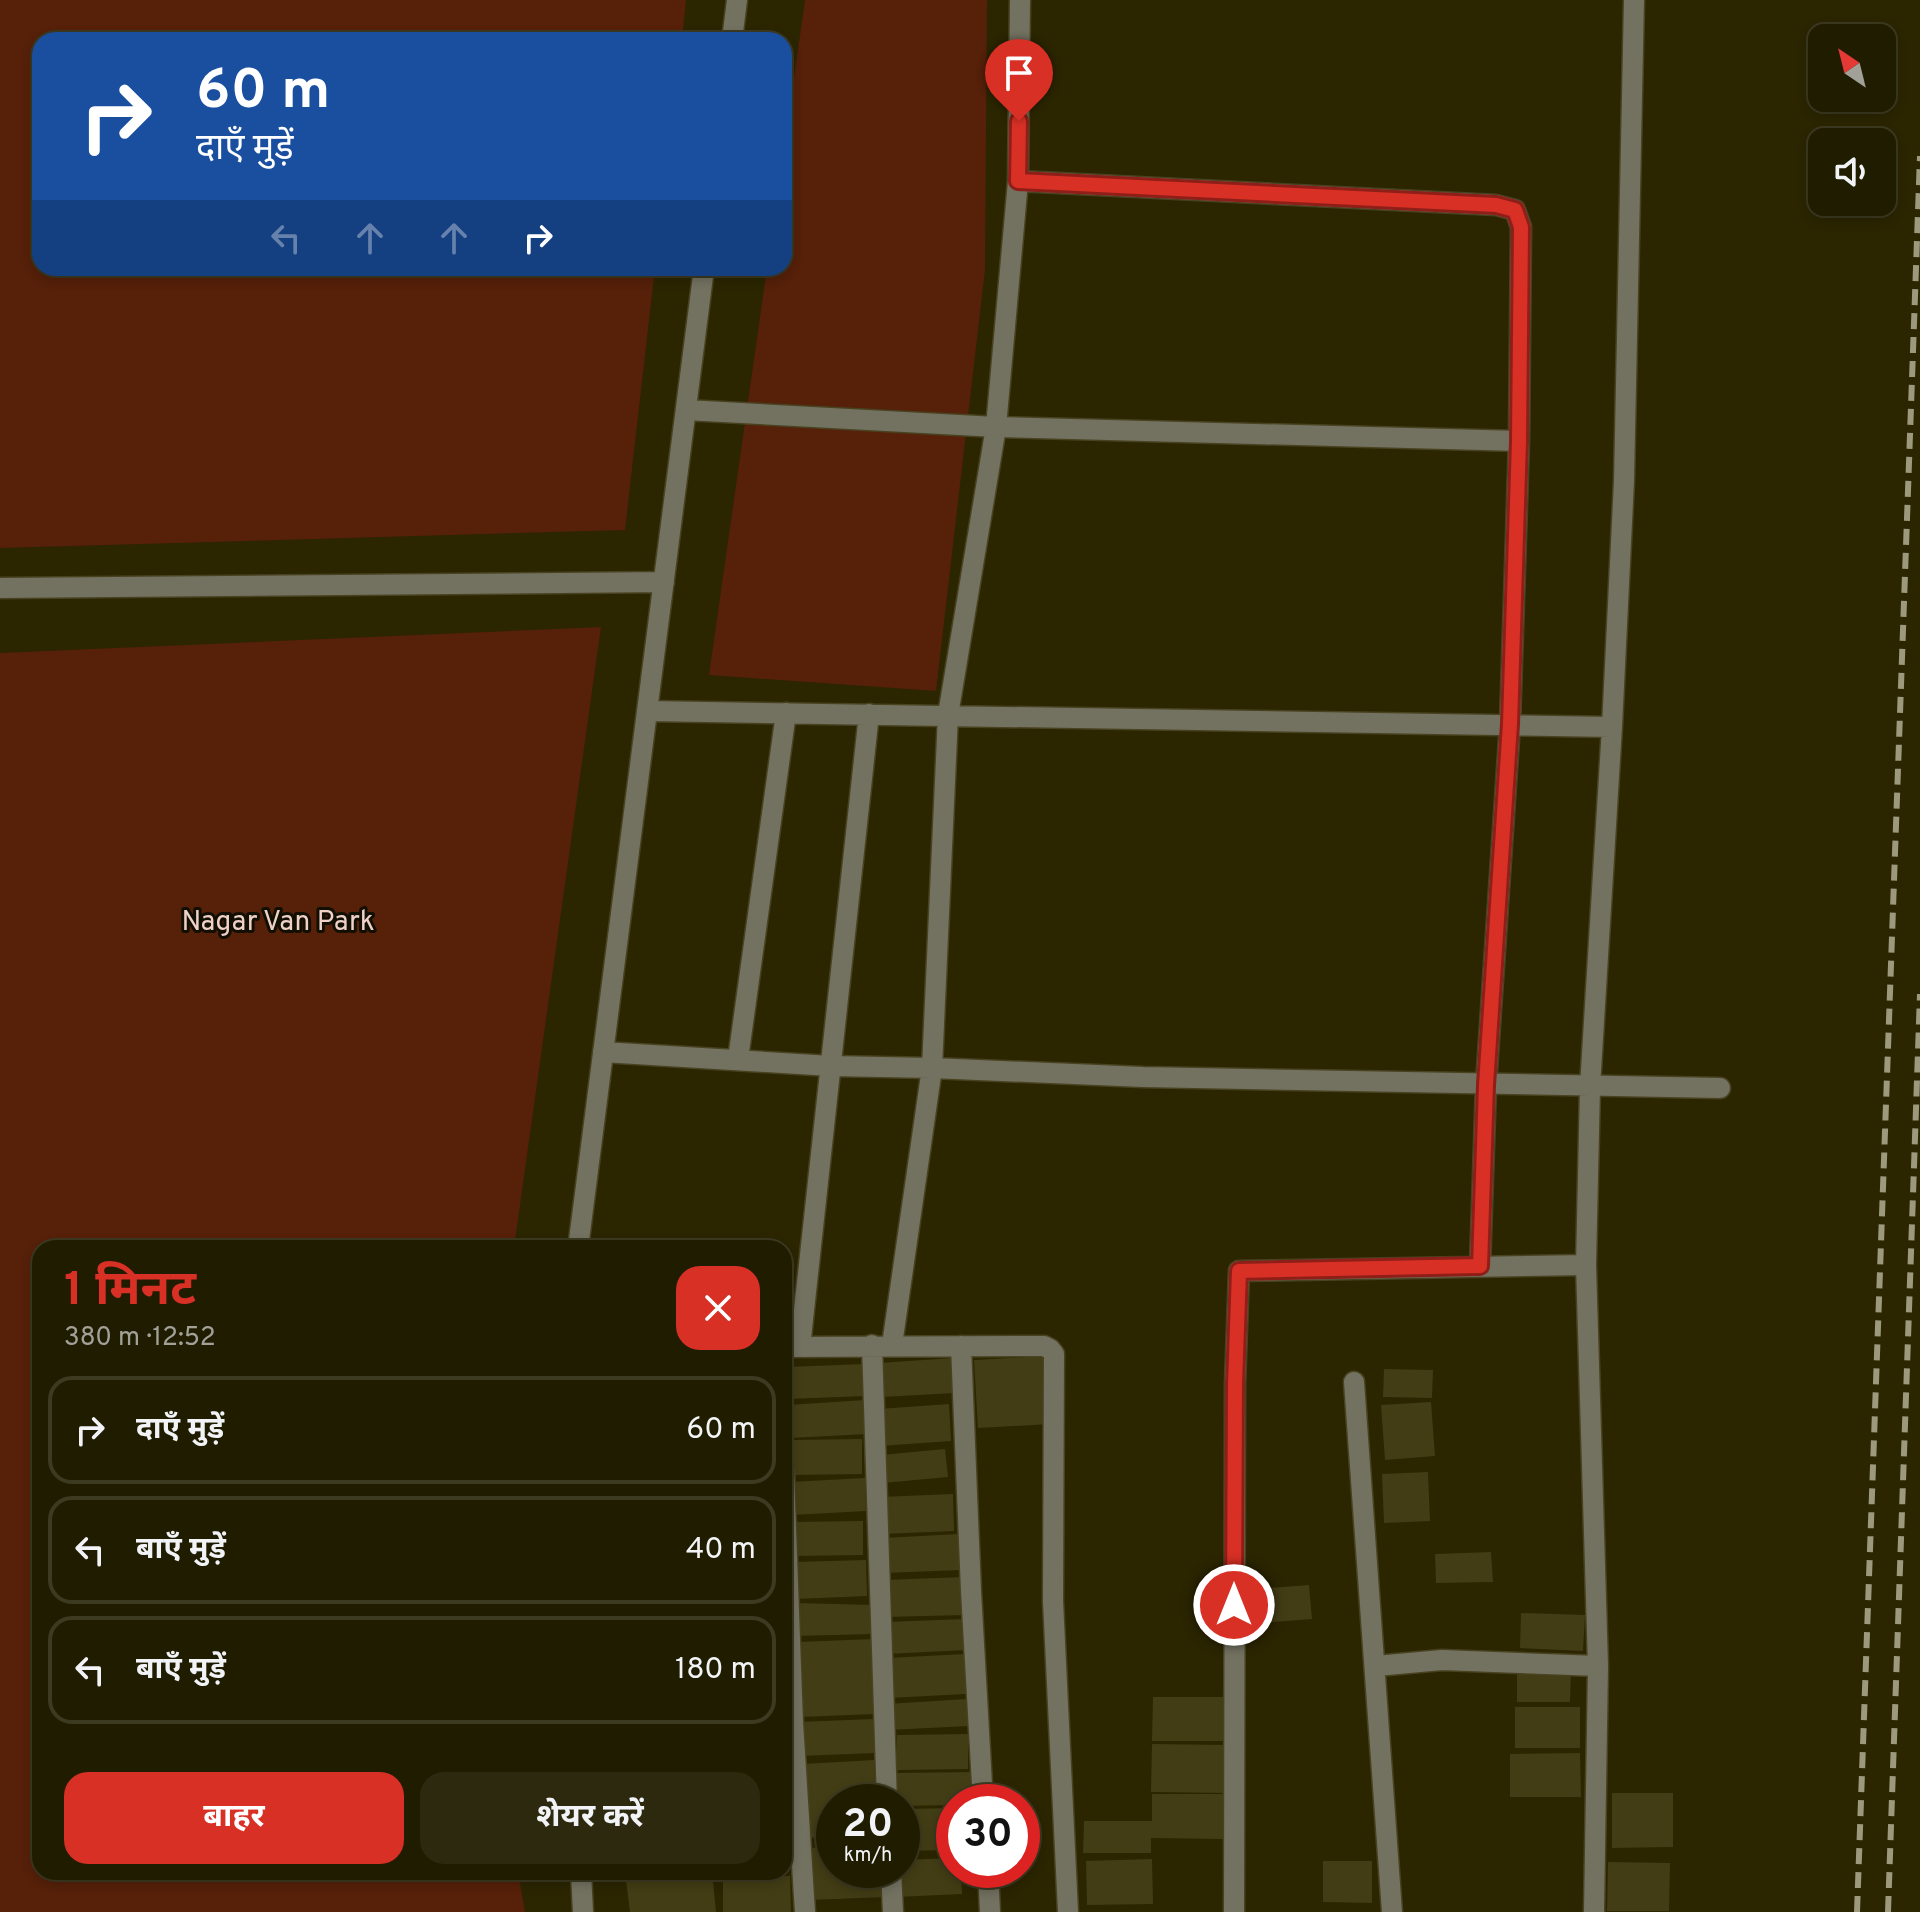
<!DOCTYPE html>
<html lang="hi">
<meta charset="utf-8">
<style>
body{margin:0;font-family:Overpass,"Noto Sans Devanagari",sans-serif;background:#2d290f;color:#f1f3f6;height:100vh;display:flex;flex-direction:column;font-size:30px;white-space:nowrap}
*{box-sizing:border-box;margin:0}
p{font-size:26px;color:#a2a199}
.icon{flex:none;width:44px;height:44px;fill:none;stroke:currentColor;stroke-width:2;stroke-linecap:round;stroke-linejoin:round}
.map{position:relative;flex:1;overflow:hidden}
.drawer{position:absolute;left:32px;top:1240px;width:760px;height:640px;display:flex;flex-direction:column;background:#201c00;border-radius:24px;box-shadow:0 4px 12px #0003,0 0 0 2px #3d3a22}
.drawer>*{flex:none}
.banner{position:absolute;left:32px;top:32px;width:760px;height:244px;border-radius:24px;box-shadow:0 4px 12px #0003,0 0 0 2px #3d3a22;background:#1a4fa0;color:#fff;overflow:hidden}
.needle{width:52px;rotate:325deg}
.buttons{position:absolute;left:1808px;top:24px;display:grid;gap:16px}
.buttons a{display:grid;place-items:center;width:88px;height:88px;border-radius:16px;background:#201c00;box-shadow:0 4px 12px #0003,0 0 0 2px #3d3a22;font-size:40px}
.speed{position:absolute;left:816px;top:1784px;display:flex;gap:16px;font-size:40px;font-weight:700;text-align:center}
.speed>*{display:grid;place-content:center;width:104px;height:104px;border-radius:50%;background:#201c00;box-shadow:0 4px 12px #0003,0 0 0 2px #3d3a22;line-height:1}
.speed small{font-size:20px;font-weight:400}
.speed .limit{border:12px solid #d22;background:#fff;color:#111}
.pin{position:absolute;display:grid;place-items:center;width:68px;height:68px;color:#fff;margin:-82px -34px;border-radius:50% 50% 50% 0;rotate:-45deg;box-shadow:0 0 8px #0007}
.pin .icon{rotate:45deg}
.me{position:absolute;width:88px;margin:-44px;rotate:0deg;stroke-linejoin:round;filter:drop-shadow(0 0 6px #0008)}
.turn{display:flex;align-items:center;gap:28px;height:168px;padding:0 32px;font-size:36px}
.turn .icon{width:104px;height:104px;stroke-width:2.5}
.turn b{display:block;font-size:56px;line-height:68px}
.lanes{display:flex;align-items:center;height:76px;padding:0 32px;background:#0003;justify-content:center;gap:40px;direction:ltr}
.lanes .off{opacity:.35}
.round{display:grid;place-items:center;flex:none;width:84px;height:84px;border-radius:24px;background:#2d290f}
.summary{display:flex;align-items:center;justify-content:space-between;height:136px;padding:0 32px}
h1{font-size:48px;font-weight:700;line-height:60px;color:#d93025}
.action{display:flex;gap:16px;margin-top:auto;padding:16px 32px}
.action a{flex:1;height:92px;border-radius:24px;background:#d93025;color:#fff;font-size:32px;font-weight:700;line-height:92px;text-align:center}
.action a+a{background:#2d290f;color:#f1f3f6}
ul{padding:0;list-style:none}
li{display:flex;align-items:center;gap:24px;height:108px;margin:0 16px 12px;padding:0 16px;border:4px solid #3d3a22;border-radius:24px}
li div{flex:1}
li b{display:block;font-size:30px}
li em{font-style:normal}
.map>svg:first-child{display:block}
.green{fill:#562009}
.building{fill:#433d15}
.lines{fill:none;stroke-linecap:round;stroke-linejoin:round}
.minor-casing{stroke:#484220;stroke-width:23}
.minor{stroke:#737160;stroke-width:20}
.rail{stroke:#9c997d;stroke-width:6;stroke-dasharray:16 8;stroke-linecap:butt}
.route-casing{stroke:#8d1f18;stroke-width:20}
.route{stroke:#d93025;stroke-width:14}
.labels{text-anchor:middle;stroke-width:6;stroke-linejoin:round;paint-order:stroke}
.park-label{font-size:28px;fill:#efd1c7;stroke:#110e02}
</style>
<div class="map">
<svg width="1920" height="1912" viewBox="0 0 1920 1912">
<rect width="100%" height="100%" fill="#2b2500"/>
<!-- green -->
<path class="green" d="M0 0H686L682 40H40V268H655L625 530 0 548Z
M805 0H987L985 270 936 691 709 675 767 268H784V148Z
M601 627 514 1248H40V1872H518L525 1912H0V653Z"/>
<!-- building -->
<path class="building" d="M1046 1356 1050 1424 978 1428 974 1360Z
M953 1358 955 1393 882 1397 879 1363Z
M865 1364 867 1396 787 1399 786 1367Z
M1384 1369 1433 1370 1432 1398 1383 1397Z
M865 1400 867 1434 790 1438 788 1405Z
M1431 1402 1435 1456 1385 1460 1381 1405Z
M949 1404 951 1441 880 1446 878 1409Z
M862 1439V1474L791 1475V1440Z
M945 1449 948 1477 883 1483 881 1455Z
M1428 1472 1430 1521 1384 1523 1382 1474Z
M865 1478 866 1511 792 1515 790 1482Z
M953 1494 954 1531 882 1534 880 1497Z
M863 1521V1555L792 1556V1522Z
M959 1534 961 1570 885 1573 883 1538Z
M1491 1552 1493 1582 1436 1583 1435 1554Z
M866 1560 867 1596 795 1599 793 1562Z
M965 1577 966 1615 885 1617 884 1580Z
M1309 1585 1312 1619 1247 1624 1244 1590Z
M795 1603 874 1605V1634L793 1636Z
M1521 1613 1585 1615 1583 1651 1520 1648Z
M965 1619 966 1650 887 1654 885 1622Z
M873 1639 875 1714 800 1717 798 1642Z
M965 1654 966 1694 889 1698 887 1658Z
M1517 1671 1571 1672 1570 1702H1517Z
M1153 1697H1225V1741H1152Z
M967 1699 969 1726 888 1730 887 1704Z
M1515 1707H1580V1748H1515Z
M873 1719 875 1753 799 1756 798 1722Z
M968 1734V1769L897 1770V1735Z
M1152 1744 1226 1745V1793L1151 1792Z
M1580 1753 1581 1797H1510V1754Z
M874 1760 876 1802H834V1837L806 1838 803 1764Z
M977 1772V1802H954V1805L902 1806V1802H894V1773Z
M784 1789 794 1790 793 1834H784Z
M1612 1793H1673V1847L1612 1848Z
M1152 1794H1224L1223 1839 1151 1838V1853H1083L1084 1821H1152Z
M954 1808V1850L902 1851V1809Z
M834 1847V1870H885L886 1897 809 1900 807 1848Z
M954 1858V1870H961L962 1894 897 1897 896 1870H902V1860Z
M1152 1859 1153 1904 1087 1905 1086 1861Z
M1323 1861H1372V1903L1323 1902Z
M1608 1862 1670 1863 1669 1911H1607Z
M693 1872H712L716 1912H630L626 1880Z
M790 1876 791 1912H723V1878Z"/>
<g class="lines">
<defs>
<path id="minor" d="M732 40 737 0
M1018 181 1496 205 1515 210 1521 227 1519 441 1510 724 1486 1085 1480 1266
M686 410 996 427 1519 441
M0 588 664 582
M648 711 1612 727 1624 481 1634 0
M603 1052 831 1066 932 1068 1143 1077 1720 1088
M738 1059 786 713
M578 1248 704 268
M872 1345 887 1802
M892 1345 932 1068 948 715 996 427 1018 181 1020 0
M961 1346 971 1591 983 1802
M784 1347 1044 1346 1050 1349 1054 1354 1053 1601 1068 1912
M800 1347 869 714
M1354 1382 1392 1912
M784 1472 793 1722 805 1912
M1376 1666 1442 1660 1598 1666
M891 1870 893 1912
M988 1870 990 1912
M581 1872 583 1912
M1234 1912 1235 1384 1239 1271 1586 1265
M1594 1912 1598 1666 1586 1265 1590 1087 1612 727"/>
</defs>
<!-- minor casing -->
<use href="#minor" class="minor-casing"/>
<!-- minor -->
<use href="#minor" class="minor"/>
<!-- rail -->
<path class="rail" d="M1857 1912 1920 156
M1888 1912 1920 994"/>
</g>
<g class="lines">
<defs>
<path id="route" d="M1019 121 1018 181 1496 205 1515 210 1521 227 1519 441 1510 724 1486 1085 1480 1266 1239 1271 1235 1384 1234 1605"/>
</defs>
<!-- route casing -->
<use href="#route" class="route-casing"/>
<!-- route -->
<use href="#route" class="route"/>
</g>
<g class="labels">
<!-- park labels -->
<g class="park-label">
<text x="278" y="930">Nagar Van Park</text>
</g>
</g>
</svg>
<div class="buttons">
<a><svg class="needle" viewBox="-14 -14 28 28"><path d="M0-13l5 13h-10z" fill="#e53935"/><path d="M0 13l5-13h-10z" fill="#a2a199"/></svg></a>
<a><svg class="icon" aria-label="sound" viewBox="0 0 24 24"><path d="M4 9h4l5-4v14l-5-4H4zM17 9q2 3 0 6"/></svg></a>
</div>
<div class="speed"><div>20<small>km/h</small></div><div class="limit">30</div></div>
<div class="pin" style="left:1019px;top:121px;background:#d93025"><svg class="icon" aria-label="arrive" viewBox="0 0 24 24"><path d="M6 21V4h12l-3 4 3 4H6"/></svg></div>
<svg class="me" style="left:1234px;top:1605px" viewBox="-20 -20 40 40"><circle r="17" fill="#d93025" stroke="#fff" stroke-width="3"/><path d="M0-11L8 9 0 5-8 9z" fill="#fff"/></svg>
<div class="banner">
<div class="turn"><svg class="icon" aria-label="right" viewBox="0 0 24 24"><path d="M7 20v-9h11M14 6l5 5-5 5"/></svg><div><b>60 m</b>दाएँ मुड़ें</div></div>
<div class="lanes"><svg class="icon off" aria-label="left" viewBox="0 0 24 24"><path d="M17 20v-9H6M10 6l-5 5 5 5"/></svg><svg class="icon off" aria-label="ahead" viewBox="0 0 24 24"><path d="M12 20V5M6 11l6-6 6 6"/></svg><svg class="icon off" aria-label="ahead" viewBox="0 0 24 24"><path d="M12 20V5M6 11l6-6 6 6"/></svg><svg class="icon" aria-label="right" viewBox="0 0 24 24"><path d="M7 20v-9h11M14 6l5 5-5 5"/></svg></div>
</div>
<section class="drawer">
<div class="summary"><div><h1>1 मिनट</h1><p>380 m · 12:52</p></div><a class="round" style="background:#d93025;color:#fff"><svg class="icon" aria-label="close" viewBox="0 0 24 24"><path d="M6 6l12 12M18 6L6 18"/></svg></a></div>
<ul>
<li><svg class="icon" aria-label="right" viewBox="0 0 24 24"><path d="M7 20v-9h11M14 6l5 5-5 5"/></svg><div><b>दाएँ मुड़ें</b></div><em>60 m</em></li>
<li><svg class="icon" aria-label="left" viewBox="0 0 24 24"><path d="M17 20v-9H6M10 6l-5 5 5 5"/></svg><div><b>बाएँ मुड़ें</b></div><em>40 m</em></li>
<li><svg class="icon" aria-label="left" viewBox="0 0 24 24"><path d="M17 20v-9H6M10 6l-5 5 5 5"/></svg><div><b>बाएँ मुड़ें</b></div><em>180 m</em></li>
</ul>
<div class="action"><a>बाहर</a><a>शेयर करें</a></div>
</section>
</div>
